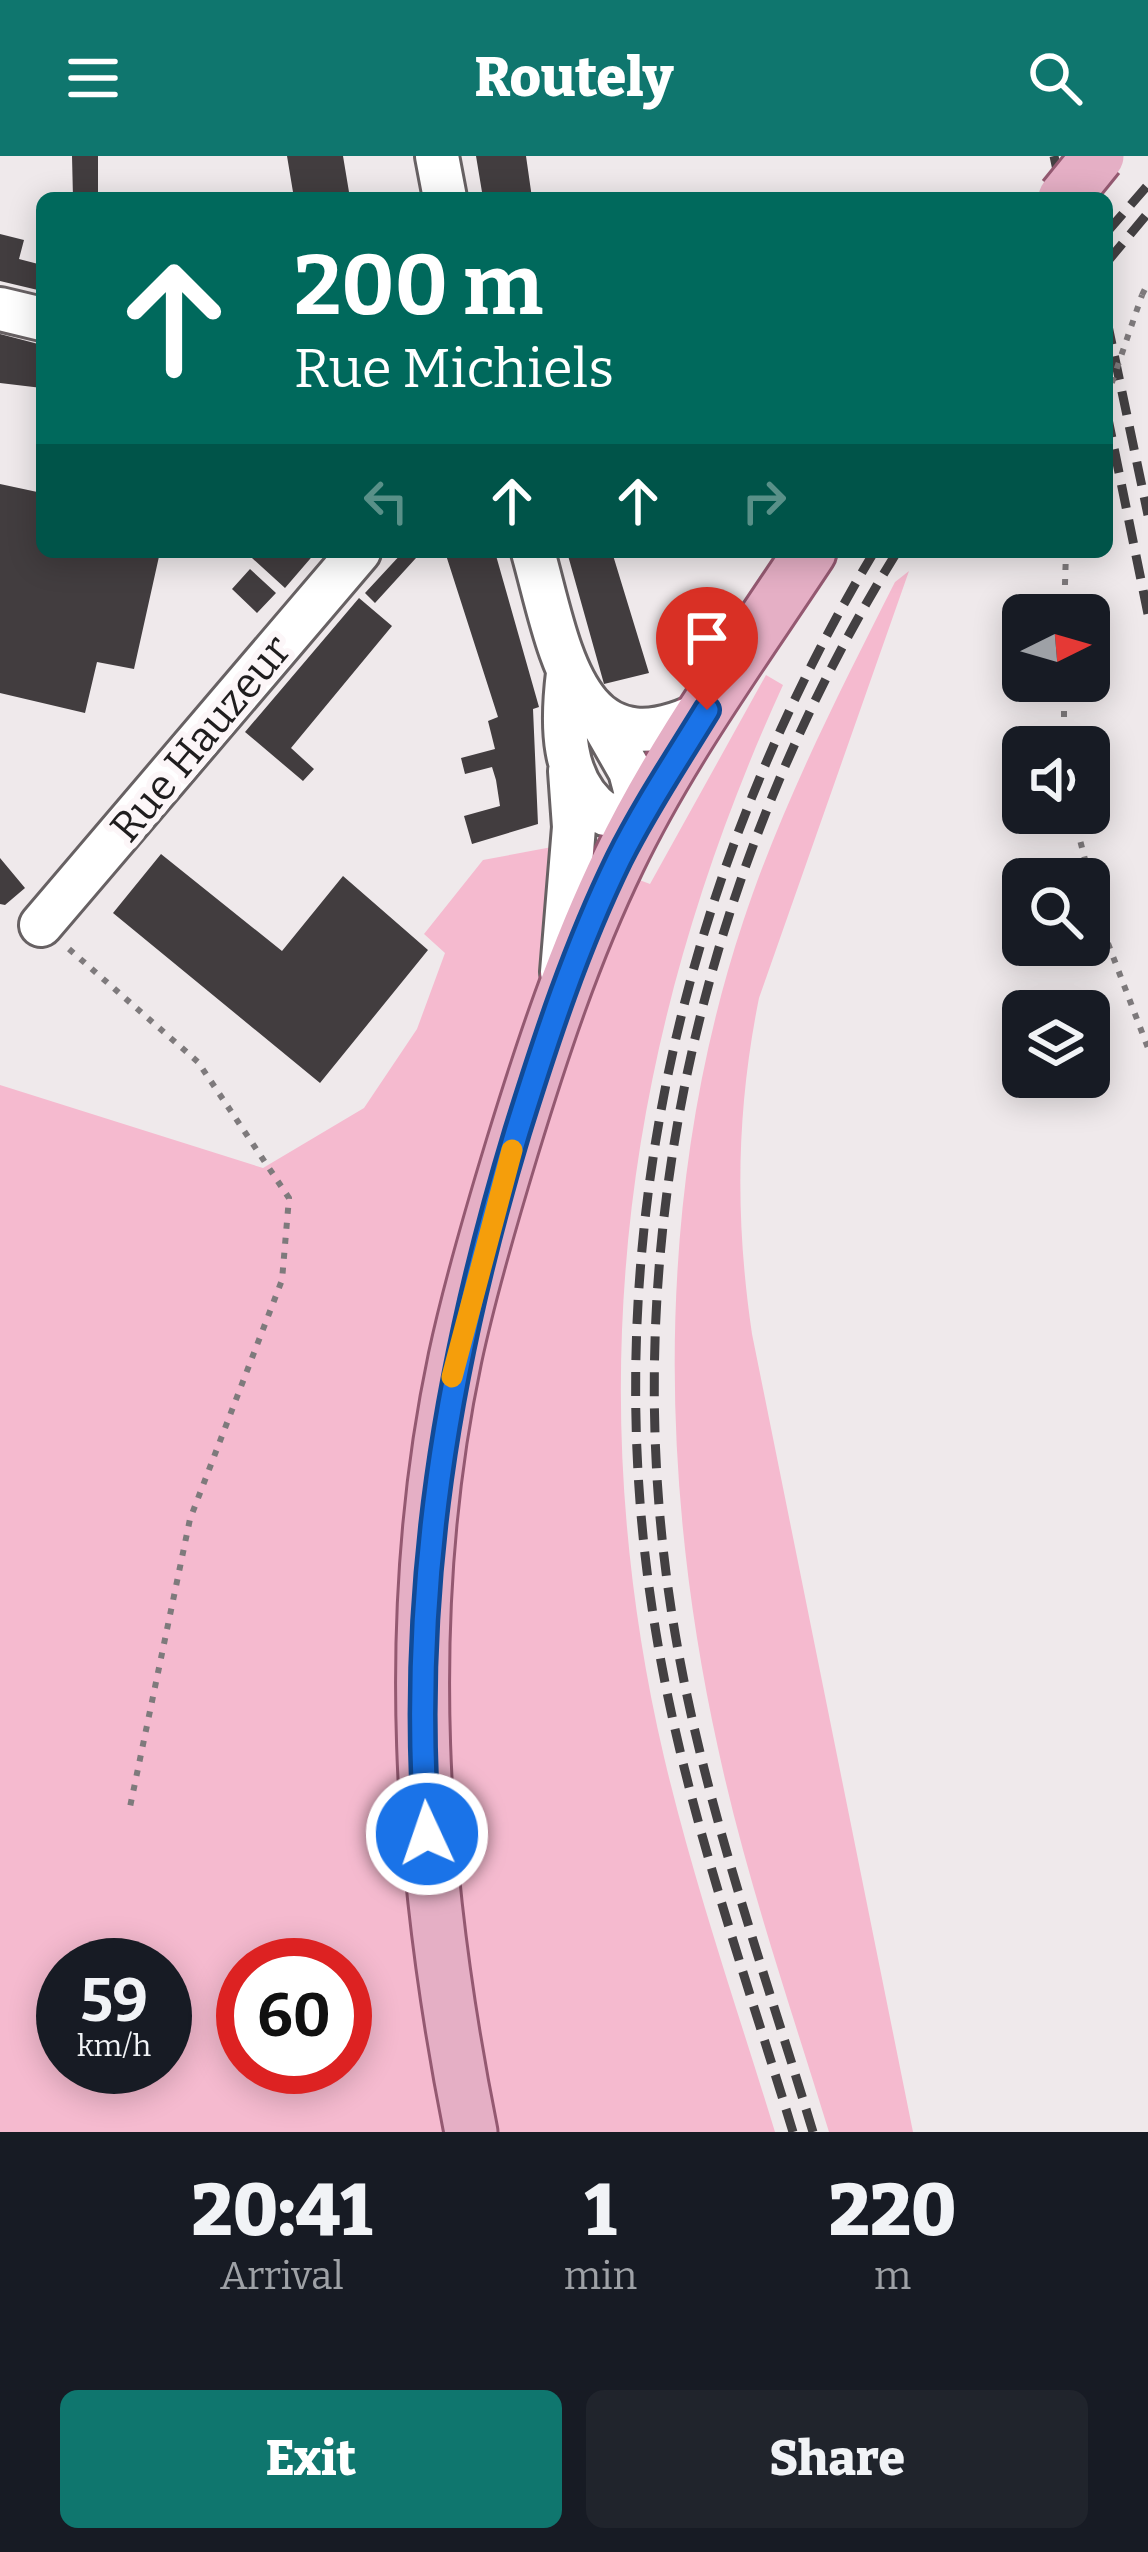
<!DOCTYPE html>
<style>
body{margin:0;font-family:Bitter,serif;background:#20242c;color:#f1f3f6;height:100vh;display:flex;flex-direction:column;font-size:45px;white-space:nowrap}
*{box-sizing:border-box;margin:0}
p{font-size:39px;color:#9ea1a6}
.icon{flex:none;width:66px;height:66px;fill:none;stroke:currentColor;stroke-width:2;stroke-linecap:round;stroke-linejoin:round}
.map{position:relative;height:1976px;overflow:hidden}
.details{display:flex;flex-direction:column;background:#171b24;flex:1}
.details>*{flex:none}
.banner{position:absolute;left:36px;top:36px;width:1077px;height:366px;border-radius:18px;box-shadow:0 6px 30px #0003;background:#00695c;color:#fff;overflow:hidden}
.needle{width:78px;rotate:85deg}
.fabs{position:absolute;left:1002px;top:438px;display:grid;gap:24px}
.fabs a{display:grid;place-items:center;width:108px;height:108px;border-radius:18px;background:#171b24;box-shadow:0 6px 30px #0003;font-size:60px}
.speed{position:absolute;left:36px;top:1782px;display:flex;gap:24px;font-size:60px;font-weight:700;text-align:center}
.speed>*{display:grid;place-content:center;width:156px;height:156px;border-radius:50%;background:#171b24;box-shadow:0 6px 30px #0003;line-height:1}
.speed small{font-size:30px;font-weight:400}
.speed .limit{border:18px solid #d22;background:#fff;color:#111}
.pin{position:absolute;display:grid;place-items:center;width:102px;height:102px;color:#fff;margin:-123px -51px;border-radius:50% 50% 50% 0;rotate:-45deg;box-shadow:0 0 12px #0007}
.pin .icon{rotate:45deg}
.me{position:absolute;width:132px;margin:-66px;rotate:357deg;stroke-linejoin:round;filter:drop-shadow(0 0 9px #0008)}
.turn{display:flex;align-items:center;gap:42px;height:252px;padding:0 60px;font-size:54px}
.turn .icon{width:156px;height:156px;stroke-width:2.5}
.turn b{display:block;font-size:84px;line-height:102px}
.lanes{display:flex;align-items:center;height:114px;padding:0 60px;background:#0003;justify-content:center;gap:60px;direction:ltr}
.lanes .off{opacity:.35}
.eta{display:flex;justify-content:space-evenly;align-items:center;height:204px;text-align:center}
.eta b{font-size:72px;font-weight:800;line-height:84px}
.cta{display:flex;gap:24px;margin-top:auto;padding:24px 60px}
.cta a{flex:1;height:138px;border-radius:18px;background:#0f766e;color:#fff;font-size:48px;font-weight:800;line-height:138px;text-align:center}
.cta a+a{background:#20242c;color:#f1f3f6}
header{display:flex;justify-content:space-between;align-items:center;height:156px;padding:0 60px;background:#0f766e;color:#fff;font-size:54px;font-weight:800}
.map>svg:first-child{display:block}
.green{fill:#f5bacf;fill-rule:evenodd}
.building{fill:#423d3f}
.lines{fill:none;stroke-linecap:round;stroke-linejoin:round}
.minor-casing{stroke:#676163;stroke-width:48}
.major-casing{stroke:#945971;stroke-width:57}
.path{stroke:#7e7a7c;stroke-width:6;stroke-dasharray:6 9;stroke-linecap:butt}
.minor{stroke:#fff;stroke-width:42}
.major{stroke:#e5afc5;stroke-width:51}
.rail{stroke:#434042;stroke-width:9;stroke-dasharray:24 12;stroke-linecap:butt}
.major-bridge-casing{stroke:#945971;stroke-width:57;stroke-linecap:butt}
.path-bridge{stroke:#7e7a7c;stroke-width:6;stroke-dasharray:6 9;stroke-linecap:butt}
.major-bridge{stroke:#e5afc5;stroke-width:51}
.route-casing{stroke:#114b97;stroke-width:30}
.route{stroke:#1a73e8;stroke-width:21}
.slow{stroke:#f59e0b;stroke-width:21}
.labels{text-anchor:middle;stroke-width:12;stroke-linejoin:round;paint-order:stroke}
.street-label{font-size:42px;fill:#1f1d1e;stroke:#fcf6f8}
</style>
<header><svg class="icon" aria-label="menu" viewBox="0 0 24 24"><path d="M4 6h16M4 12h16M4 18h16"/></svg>Routely<svg class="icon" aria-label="search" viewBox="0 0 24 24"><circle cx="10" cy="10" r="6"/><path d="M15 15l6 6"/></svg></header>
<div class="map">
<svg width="1148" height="1976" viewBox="0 0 1148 1976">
<rect width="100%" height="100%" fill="#efe9eb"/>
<!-- green -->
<path class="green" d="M909 415 759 842C736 956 735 1063 752 1178L913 1976H829C790 1849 746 1722 718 1592 658 1320 655 1032 743 766 782 648 839 537 895 426Z
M766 519 783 529C624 877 577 1227 664 1601 694 1728 737 1852 775 1976H0V929L263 1012 364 952 417 873 445 797 424 778 483 704 552 691 650 728ZM63 1809H165V1911H63ZM243 1809H345V1911H243Z"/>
<!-- building -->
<path class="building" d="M72 0H98V42H73Z
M287 0H343L350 42H294Z
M476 0H526L532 42H483Z
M0 78 24 84 19 103 42 109V135L0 125Z
M0 178 42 189V232L0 227Z
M0 328 42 337V396H160L134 513 97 506 85 557 0 537Z
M257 396H316L285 432 252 402Z
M403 396 416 402 375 447 365 437Z
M445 396H495L539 551 533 553 538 668 472 688 464 660 500 650 496 624 492 611 465 618 461 602 495 593 488 565 498 561Z
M567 396H612L649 517 604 528Z
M250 413 276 437 257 457 232 433Z
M359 442 392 470 291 592 314 613 303 625 245 576Z
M161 698 282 795 343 720 428 794 320 927 113 757Z
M0 702 25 732 5 749 0 748Z"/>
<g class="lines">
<defs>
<path id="minor" d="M437 0 445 42
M0 153 42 163
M533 396C560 492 575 624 708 554
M568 517C562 566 560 627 605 658L642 660 630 615 598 559
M41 769 359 396
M562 816 574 671 570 615"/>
<path id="major" d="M471 1976C420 1722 401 1458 455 1202 470 1132 491 1061 512 992 542 894 574 797 619 704 671 596 744 496 810 396"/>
</defs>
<!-- minor casing -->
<use href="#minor" class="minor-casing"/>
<!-- major casing -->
<use href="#major" class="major-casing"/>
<!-- path -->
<path class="path" d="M1142 139 1148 127
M1064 459 1066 396
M1064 525V591
M1073 657 1104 777 1148 892
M69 793 198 906 289 1042 282 1124 190 1363 130 1651"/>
<!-- minor -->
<use href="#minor" class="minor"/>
<!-- major -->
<use href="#major" class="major"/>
<!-- rail -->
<path class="rail" d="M1054 0 1063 42
M1073 0 1082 42
M1107 76 1148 29
M1107 106 1148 57
M1107 165 1148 359
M1107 258 1148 458
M793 1976C743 1812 684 1647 656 1477 593 1102 679 720 874 396
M813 1976C763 1811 704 1647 675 1477 611 1103 698 717 897 396"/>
<defs>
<path id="major-bridge" d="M1064 42 1098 0"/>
</defs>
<!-- major-bridge casing -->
<use href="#major-bridge" class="major-bridge-casing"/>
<!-- path-bridge -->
<path class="path-bridge" d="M1107 241 1142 139"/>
<!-- major-bridge -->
<use href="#major-bridge" class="major-bridge"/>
</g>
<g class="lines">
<defs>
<path id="route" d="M427 1678C409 1435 447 1208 517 976 546 883 576 791 619 703 645 651 677 603 707 554"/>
</defs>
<!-- route casing -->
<use href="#route" class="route-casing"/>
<!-- route -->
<use href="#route" class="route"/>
<!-- slow -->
<path class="slow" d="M452 1221 512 994"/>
</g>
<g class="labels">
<!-- street labels -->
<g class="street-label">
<text transform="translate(200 582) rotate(-50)" y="15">Rue Hauzeur</text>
</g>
</g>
</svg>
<div class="fabs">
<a><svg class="needle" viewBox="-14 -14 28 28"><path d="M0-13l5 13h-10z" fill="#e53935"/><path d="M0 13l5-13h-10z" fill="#9ea1a6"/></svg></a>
<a><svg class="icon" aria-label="sound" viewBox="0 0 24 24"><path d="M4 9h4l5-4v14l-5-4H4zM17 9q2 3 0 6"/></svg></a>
<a><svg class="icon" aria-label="search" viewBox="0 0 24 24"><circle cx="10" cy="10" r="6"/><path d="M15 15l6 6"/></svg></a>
<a><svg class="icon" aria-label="layers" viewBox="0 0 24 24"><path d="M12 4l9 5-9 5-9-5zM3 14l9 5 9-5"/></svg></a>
</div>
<div class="speed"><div>59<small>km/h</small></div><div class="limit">60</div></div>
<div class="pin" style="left:707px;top:554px;background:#d93025"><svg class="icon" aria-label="arrive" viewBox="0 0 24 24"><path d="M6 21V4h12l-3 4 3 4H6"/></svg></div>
<svg class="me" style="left:427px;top:1678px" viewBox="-20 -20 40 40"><circle r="17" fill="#1a73e8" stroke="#fff" stroke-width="3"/><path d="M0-11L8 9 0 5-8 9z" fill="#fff"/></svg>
<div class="banner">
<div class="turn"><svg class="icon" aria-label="ahead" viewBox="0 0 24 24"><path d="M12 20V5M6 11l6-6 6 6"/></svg><div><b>200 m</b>Rue Michiels</div></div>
<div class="lanes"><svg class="icon off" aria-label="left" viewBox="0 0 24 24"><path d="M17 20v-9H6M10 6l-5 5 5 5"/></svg><svg class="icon" aria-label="ahead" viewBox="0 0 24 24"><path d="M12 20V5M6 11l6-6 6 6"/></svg><svg class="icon" aria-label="ahead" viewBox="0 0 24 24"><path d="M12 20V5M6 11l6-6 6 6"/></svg><svg class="icon off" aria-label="right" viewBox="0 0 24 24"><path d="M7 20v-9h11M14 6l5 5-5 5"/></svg></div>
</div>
</div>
<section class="details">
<div class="eta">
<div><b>20:41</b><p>Arrival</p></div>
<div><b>1</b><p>min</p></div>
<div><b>220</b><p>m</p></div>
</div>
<div class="cta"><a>Exit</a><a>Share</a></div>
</section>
